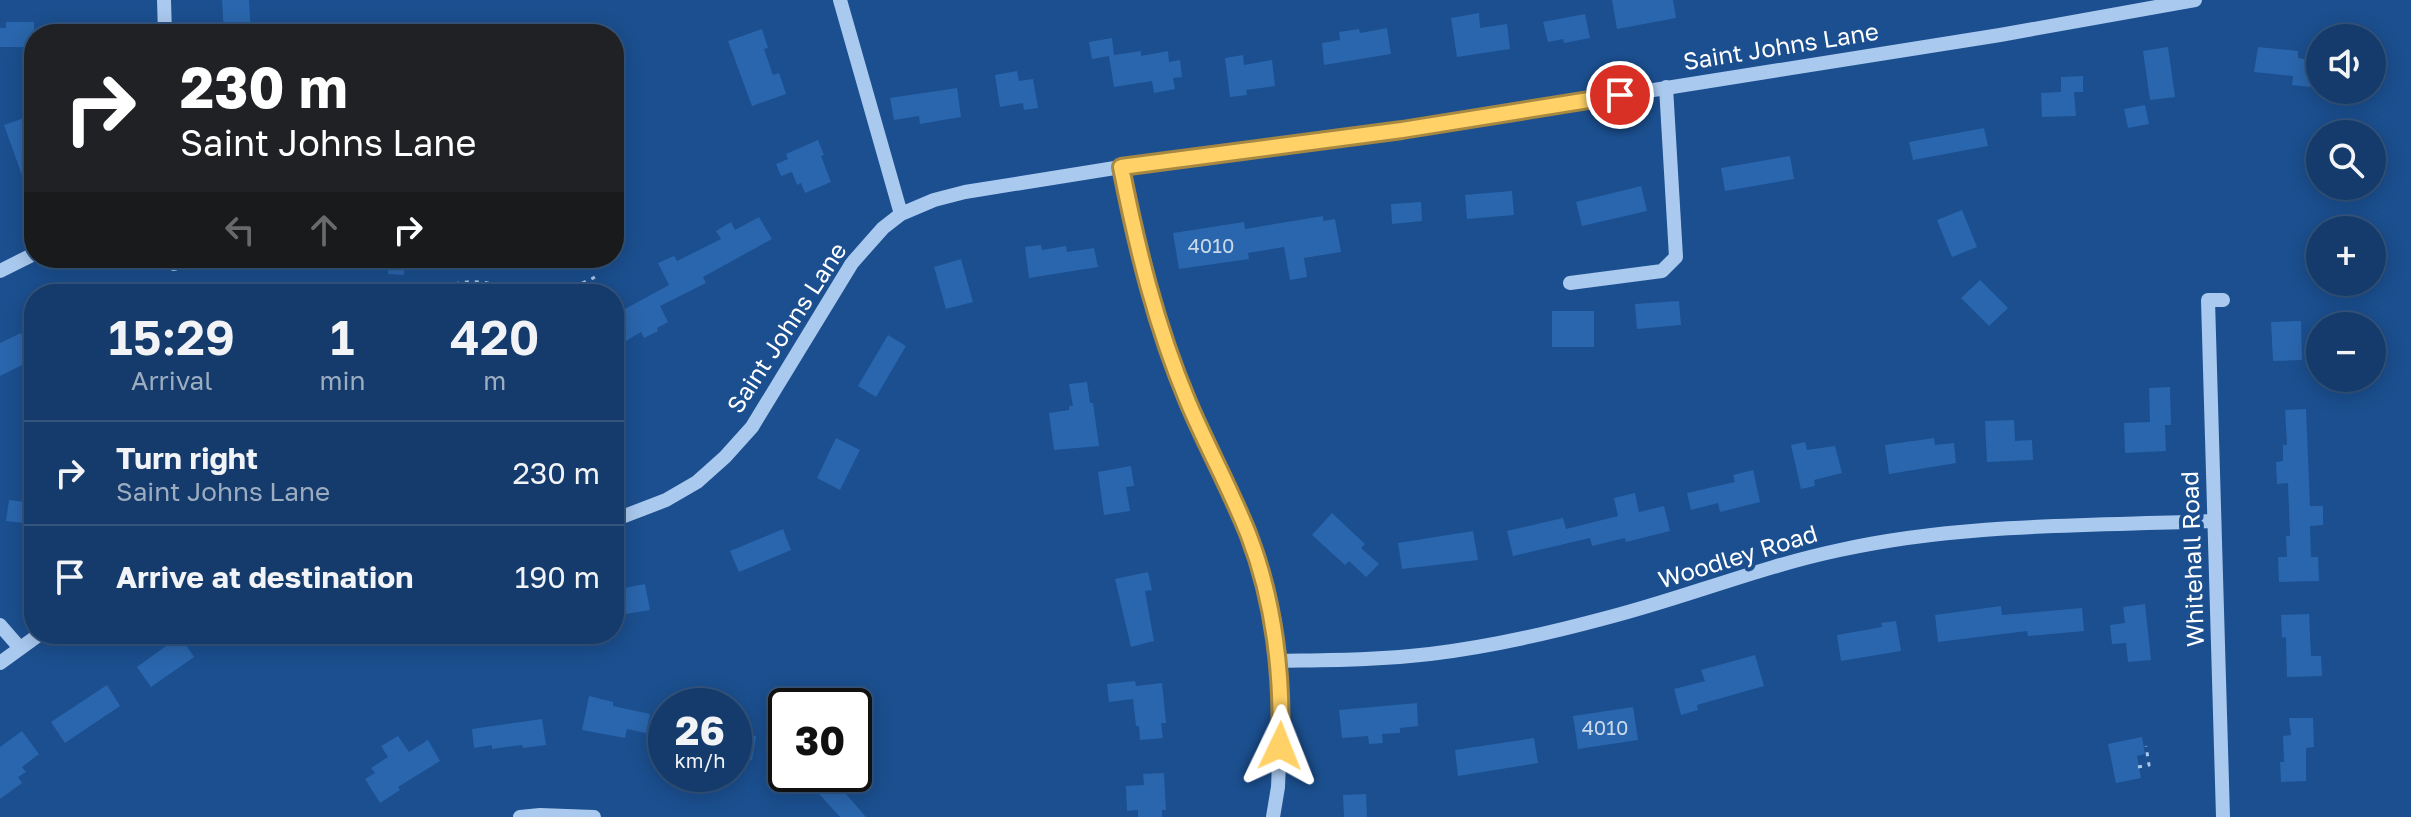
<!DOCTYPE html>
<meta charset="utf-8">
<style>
body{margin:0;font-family:"Golos Text",sans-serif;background:#1d4271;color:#f1f3f6;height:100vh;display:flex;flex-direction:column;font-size:30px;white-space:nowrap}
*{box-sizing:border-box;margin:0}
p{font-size:26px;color:#9dadc1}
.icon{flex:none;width:44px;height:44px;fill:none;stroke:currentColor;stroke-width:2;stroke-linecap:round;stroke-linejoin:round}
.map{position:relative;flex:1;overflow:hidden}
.details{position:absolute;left:24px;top:284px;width:600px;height:360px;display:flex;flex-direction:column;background:#143b6b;border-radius:32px;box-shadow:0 4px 20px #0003,0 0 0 2px #33557e}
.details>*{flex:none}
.banner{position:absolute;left:24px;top:24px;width:600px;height:244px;border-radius:32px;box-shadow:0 4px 20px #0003,0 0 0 2px #33557e;background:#202124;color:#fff;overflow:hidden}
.buttons{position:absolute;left:2306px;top:24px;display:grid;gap:16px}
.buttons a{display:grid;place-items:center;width:80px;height:80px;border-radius:50%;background:#143b6b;box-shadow:0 4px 20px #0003,0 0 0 2px #33557e;font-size:40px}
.speed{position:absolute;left:648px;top:688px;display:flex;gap:16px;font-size:40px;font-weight:700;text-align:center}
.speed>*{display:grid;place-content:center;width:104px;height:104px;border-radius:50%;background:#143b6b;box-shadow:0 4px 20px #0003,0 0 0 2px #33557e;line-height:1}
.speed small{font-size:20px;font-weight:400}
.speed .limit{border:4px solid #111;border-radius:12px;background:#fff;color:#111}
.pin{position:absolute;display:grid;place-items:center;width:68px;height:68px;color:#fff;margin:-34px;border:4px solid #fff;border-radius:50%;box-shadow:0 2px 8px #0007}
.me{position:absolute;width:88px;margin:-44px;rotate:2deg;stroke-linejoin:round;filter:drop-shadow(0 0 6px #0008)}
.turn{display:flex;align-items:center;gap:28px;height:168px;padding:0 24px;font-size:36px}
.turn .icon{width:104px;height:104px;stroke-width:2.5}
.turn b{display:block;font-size:56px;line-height:68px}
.lanes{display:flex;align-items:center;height:76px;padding:0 24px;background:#0003;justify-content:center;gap:40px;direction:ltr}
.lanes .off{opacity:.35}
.eta{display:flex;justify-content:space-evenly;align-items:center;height:136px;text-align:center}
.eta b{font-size:48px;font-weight:600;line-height:56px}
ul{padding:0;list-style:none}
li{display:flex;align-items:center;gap:24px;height:104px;padding:0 24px;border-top:2px solid #33557e}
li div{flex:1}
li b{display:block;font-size:30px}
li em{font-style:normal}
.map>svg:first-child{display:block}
.building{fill:#2a66ad}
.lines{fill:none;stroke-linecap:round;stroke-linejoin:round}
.path{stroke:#a9c9ee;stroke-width:3;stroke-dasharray:4 6;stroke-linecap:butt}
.minor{stroke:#a9c9ee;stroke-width:14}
.route-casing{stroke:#a68842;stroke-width:20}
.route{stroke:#ffd166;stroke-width:14}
.labels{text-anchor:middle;stroke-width:8;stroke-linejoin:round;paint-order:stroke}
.number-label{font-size:20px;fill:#cad9ea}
.street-label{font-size:24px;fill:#fff;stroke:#1b4f8f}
</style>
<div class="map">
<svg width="2411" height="817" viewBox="0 0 2411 817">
<rect width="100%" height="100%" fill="#1b4f8f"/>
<!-- building -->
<path class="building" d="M222 0H249L251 34H224Z
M1612 0H1673L1676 18 1617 29Z
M1479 13 1480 28 1507 24 1510 49 1457 57 1451 18Z
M1585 14 1590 38 1564 43 1563 39 1548 42 1543 22Z
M6 22H34V47H0V28H6Z
M1387 28 1391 54 1324 65 1322 43 1340 40 1339 32 1359 29 1360 33Z
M762 29 768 48 764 49 773 75 779 73 786 94 752 106 728 41Z
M1112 38 1114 55 1141 51V56L1168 51 1169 62 1180 60 1182 77 1173 78 1175 89 1154 93 1152 81 1114 87 1109 56 1092 59 1089 42Z
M2168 47 2175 97 2150 100 2143 51Z
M2258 47 2298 51V58L2315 61 2310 87 2292 85 2293 76 2254 72Z
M1243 55 1244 65 1272 60 1275 86 1246 90 1247 95 1230 97 1225 58Z
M1017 71 1019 81 1033 79 1038 108 1024 110 1023 103 1000 107 995 75Z
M2083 76V92H2074L2076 116 2042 117 2041 93 2061 92V77Z
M957 88 961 117 920 124 919 116 894 120 890 98Z
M2145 105 2149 124 2128 128 2124 109Z
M27 117 34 139V203H32L4 125Z
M1984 128 1988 146 1913 160 1909 142Z
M818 140 824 155 821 156 831 182 805 193 801 183 797 185 792 172 781 176 776 164 788 159 786 154Z
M1790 156 1794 179 1725 191 1721 168Z
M1641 186 1647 211 1582 226 1576 202Z
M1512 191 1514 215 1467 219 1465 195Z
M1421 202 1422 221 1392 224 1391 204Z
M1962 210 1977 247 1952 257 1937 220Z
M1323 216V221L1335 219 1341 252 1304 258 1307 277 1290 280 1284 247 1248 253 1249 259 1179 269 1173 233 1244 222 1245 229Z
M759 217 772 239 703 277 706 283 660 306 668 322 657 328 658 331 644 338 641 332 626 341 614 315 669 285 658 263 674 256 677 261 721 239 716 231 731 222 735 230Z
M1041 245 1042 250 1066 246 1067 252 1094 248 1098 267 1029 278 1025 247Z
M389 258H405L404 275 388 274Z
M961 259 973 302 946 309 934 267Z
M1980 280 2008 308 1989 326 1961 298Z
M1679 301 1681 325 1637 329 1635 304Z
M1552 311H1594V347H1552Z
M2301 321 2302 360 2273 361 2271 322Z
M21 333 34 359 0 376V343Z
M888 335 906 346 876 397 858 386Z
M1087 382 1090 403H1093L1099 446 1054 450 1049 413 1069 410V406H1073L1069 384Z
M2170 387 2171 425H2165L2166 451 2125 453 2124 423 2150 422 2149 388Z
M2306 409 2310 506H2323V525L2310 526 2311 557H2318L2319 581 2279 582 2278 557H2287L2286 536H2290L2288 483 2277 484 2276 462 2283 461V445H2287L2285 410Z
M2014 420 2015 441 2032 440 2033 460 1987 462 1985 421Z
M836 438 860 450 840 490 817 478Z
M1934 438 1935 445 1954 443 1956 463 1889 474 1885 445Z
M1805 442 1807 450 1835 446 1842 473 1814 480 1815 486 1801 489 1791 445Z
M1131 466 1134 486 1126 487 1130 511 1104 515 1098 472Z
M1753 470 1760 502 1720 512 1718 503 1691 510 1687 493 1735 482 1733 475Z
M1635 493 1639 512 1664 506 1670 531 1626 542 1625 538 1592 546 1590 538 1513 556 1507 531 1563 518 1566 529 1618 516 1614 498Z
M9 500 34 503V524L6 521Z
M1332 513 1365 544 1361 548 1379 564 1366 577 1349 561 1345 565 1312 535Z
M783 529 791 550 739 572 730 551Z
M1473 531 1478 560 1402 569 1398 543Z
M1148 572 1152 590 1145 591 1154 641 1131 647 1115 579Z
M645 584 650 610 614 616V590Z
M2145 604 2151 660 2128 662 2126 643 2112 644 2110 625 2125 623 2123 607Z
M2001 606 2002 615 2082 608 2084 631 2028 636 2027 631 1938 642 1935 615Z
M2309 614 2311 656H2321L2322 676 2287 677 2286 637 2282 638 2281 615Z
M1896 621 1901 651 1841 661 1837 635 1882 627 1881 623Z
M180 636 194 657 151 687 137 667Z
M1755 655 1764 686 1697 705 1698 710 1681 715 1674 689 1705 681 1701 670Z
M1135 681 1136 686 1162 683 1166 723H1161L1163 738 1140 740 1139 726H1136L1133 699 1109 702 1107 684Z
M107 685 120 706 65 743 51 722Z
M589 696 613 702V706L650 714 646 733 627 729 625 738 582 730Z
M1417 703 1418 726 1400 728V733L1382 734 1383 743 1369 744 1368 736 1342 738 1339 710Z
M1633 707 1638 740 1578 749 1573 716Z
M2289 718H2313L2314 747 2306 748V781L2281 782 2280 762H2284L2283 736 2291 735Z
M542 719 546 745 523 748 522 745 492 749V745L474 748 472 729Z
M22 731 39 754 22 767 26 772 18 777 22 783 0 799V747Z
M734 733 756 736 752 760 734 757Z
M398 736 409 752 428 740 440 761 398 787 400 790 380 803 365 779 375 773 371 768 388 757 381 746Z
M2142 737 2145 754 2137 756 2141 778 2116 783 2108 744Z
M1534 738 1538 763 1458 776 1455 750Z
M1164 773 1166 810H1162V817H1138V810L1127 811 1126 786 1144 785 1143 774Z
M801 774H839L852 789 846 794 866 817H840Z
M1366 794 1367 817H1344L1343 795Z"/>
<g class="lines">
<!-- path -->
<path class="path" d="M455 284C485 276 508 291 538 293 559 295 581 284 599 275
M2138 767 2149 765 2146 746"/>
<!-- minor -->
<path class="minor" d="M164 0 165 34
M840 0 901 214
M1121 167 1149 293 1188 401 1250 538 1267 602 1279 661 1281 715 1278 787 1273 817
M174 258V264
M0 271 34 254
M1570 283 1662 271 1676 257 1666 87
M2223 300H2208L2223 817
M614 520 666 500 697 482 725 457 752 427 852 263 883 228 901 214 934 200 965 192 1121 167 1402 130 2000 35 2195 0
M0 625 20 648
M1279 661C1330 660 1380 660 1430 654 1488 647 1546 634 1602 619 1682 599 1759 567 1840 550 1962 523 2089 526 2213 521
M0 663 40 634
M520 817 540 815 594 817"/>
</g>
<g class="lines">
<defs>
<path id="route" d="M1280 746C1283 676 1274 601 1249 536 1231 490 1207 447 1188 402 1156 326 1137 248 1121 167L1402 130 1620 95"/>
</defs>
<!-- route casing -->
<use href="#route" class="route-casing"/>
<!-- route -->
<use href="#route" class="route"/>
</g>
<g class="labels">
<!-- number labels -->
<g class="number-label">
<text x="1211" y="253">4010</text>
<text x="1605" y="735">4010</text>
</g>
<!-- street labels -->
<g class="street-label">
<text transform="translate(1781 47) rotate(-9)" y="8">Saint Johns Lane</text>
<text transform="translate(787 328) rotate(-57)" y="8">Saint Johns Lane</text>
<text transform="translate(1738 557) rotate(-17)" y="8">Woodley Road</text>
<text transform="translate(2193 559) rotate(-92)" y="8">Whitehall Road</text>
</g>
</g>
</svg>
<div class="buttons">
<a><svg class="icon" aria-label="sound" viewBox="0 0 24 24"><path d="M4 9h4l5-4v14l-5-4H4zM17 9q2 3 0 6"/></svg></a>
<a><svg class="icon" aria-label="search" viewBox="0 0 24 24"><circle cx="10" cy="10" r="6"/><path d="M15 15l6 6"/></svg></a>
<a>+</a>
<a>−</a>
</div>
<div class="speed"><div>26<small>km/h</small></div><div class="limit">30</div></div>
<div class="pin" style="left:1620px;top:95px;background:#d93025"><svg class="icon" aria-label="arrive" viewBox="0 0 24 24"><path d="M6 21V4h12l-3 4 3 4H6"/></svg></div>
<svg class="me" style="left:1280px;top:746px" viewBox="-20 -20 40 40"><path d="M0-17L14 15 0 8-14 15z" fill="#ffd166" stroke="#fff" stroke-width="4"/></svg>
<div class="banner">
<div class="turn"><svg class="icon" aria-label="right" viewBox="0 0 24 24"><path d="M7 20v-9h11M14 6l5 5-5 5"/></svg><div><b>230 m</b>Saint Johns Lane</div></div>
<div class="lanes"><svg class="icon off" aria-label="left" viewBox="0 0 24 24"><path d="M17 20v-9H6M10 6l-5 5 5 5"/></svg><svg class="icon off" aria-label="ahead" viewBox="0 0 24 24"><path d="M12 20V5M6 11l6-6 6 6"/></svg><svg class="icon" aria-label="right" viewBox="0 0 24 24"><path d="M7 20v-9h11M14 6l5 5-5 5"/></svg></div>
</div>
<section class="details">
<div class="eta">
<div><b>15:29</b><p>Arrival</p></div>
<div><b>1</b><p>min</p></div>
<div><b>420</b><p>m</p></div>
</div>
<ul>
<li><svg class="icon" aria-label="right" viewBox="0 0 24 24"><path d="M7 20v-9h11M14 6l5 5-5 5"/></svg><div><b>Turn right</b><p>Saint Johns Lane</p></div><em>230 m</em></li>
<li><svg class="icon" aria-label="arrive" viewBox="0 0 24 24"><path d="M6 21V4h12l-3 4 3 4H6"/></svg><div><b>Arrive at destination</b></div><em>190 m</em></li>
</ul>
</section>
</div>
